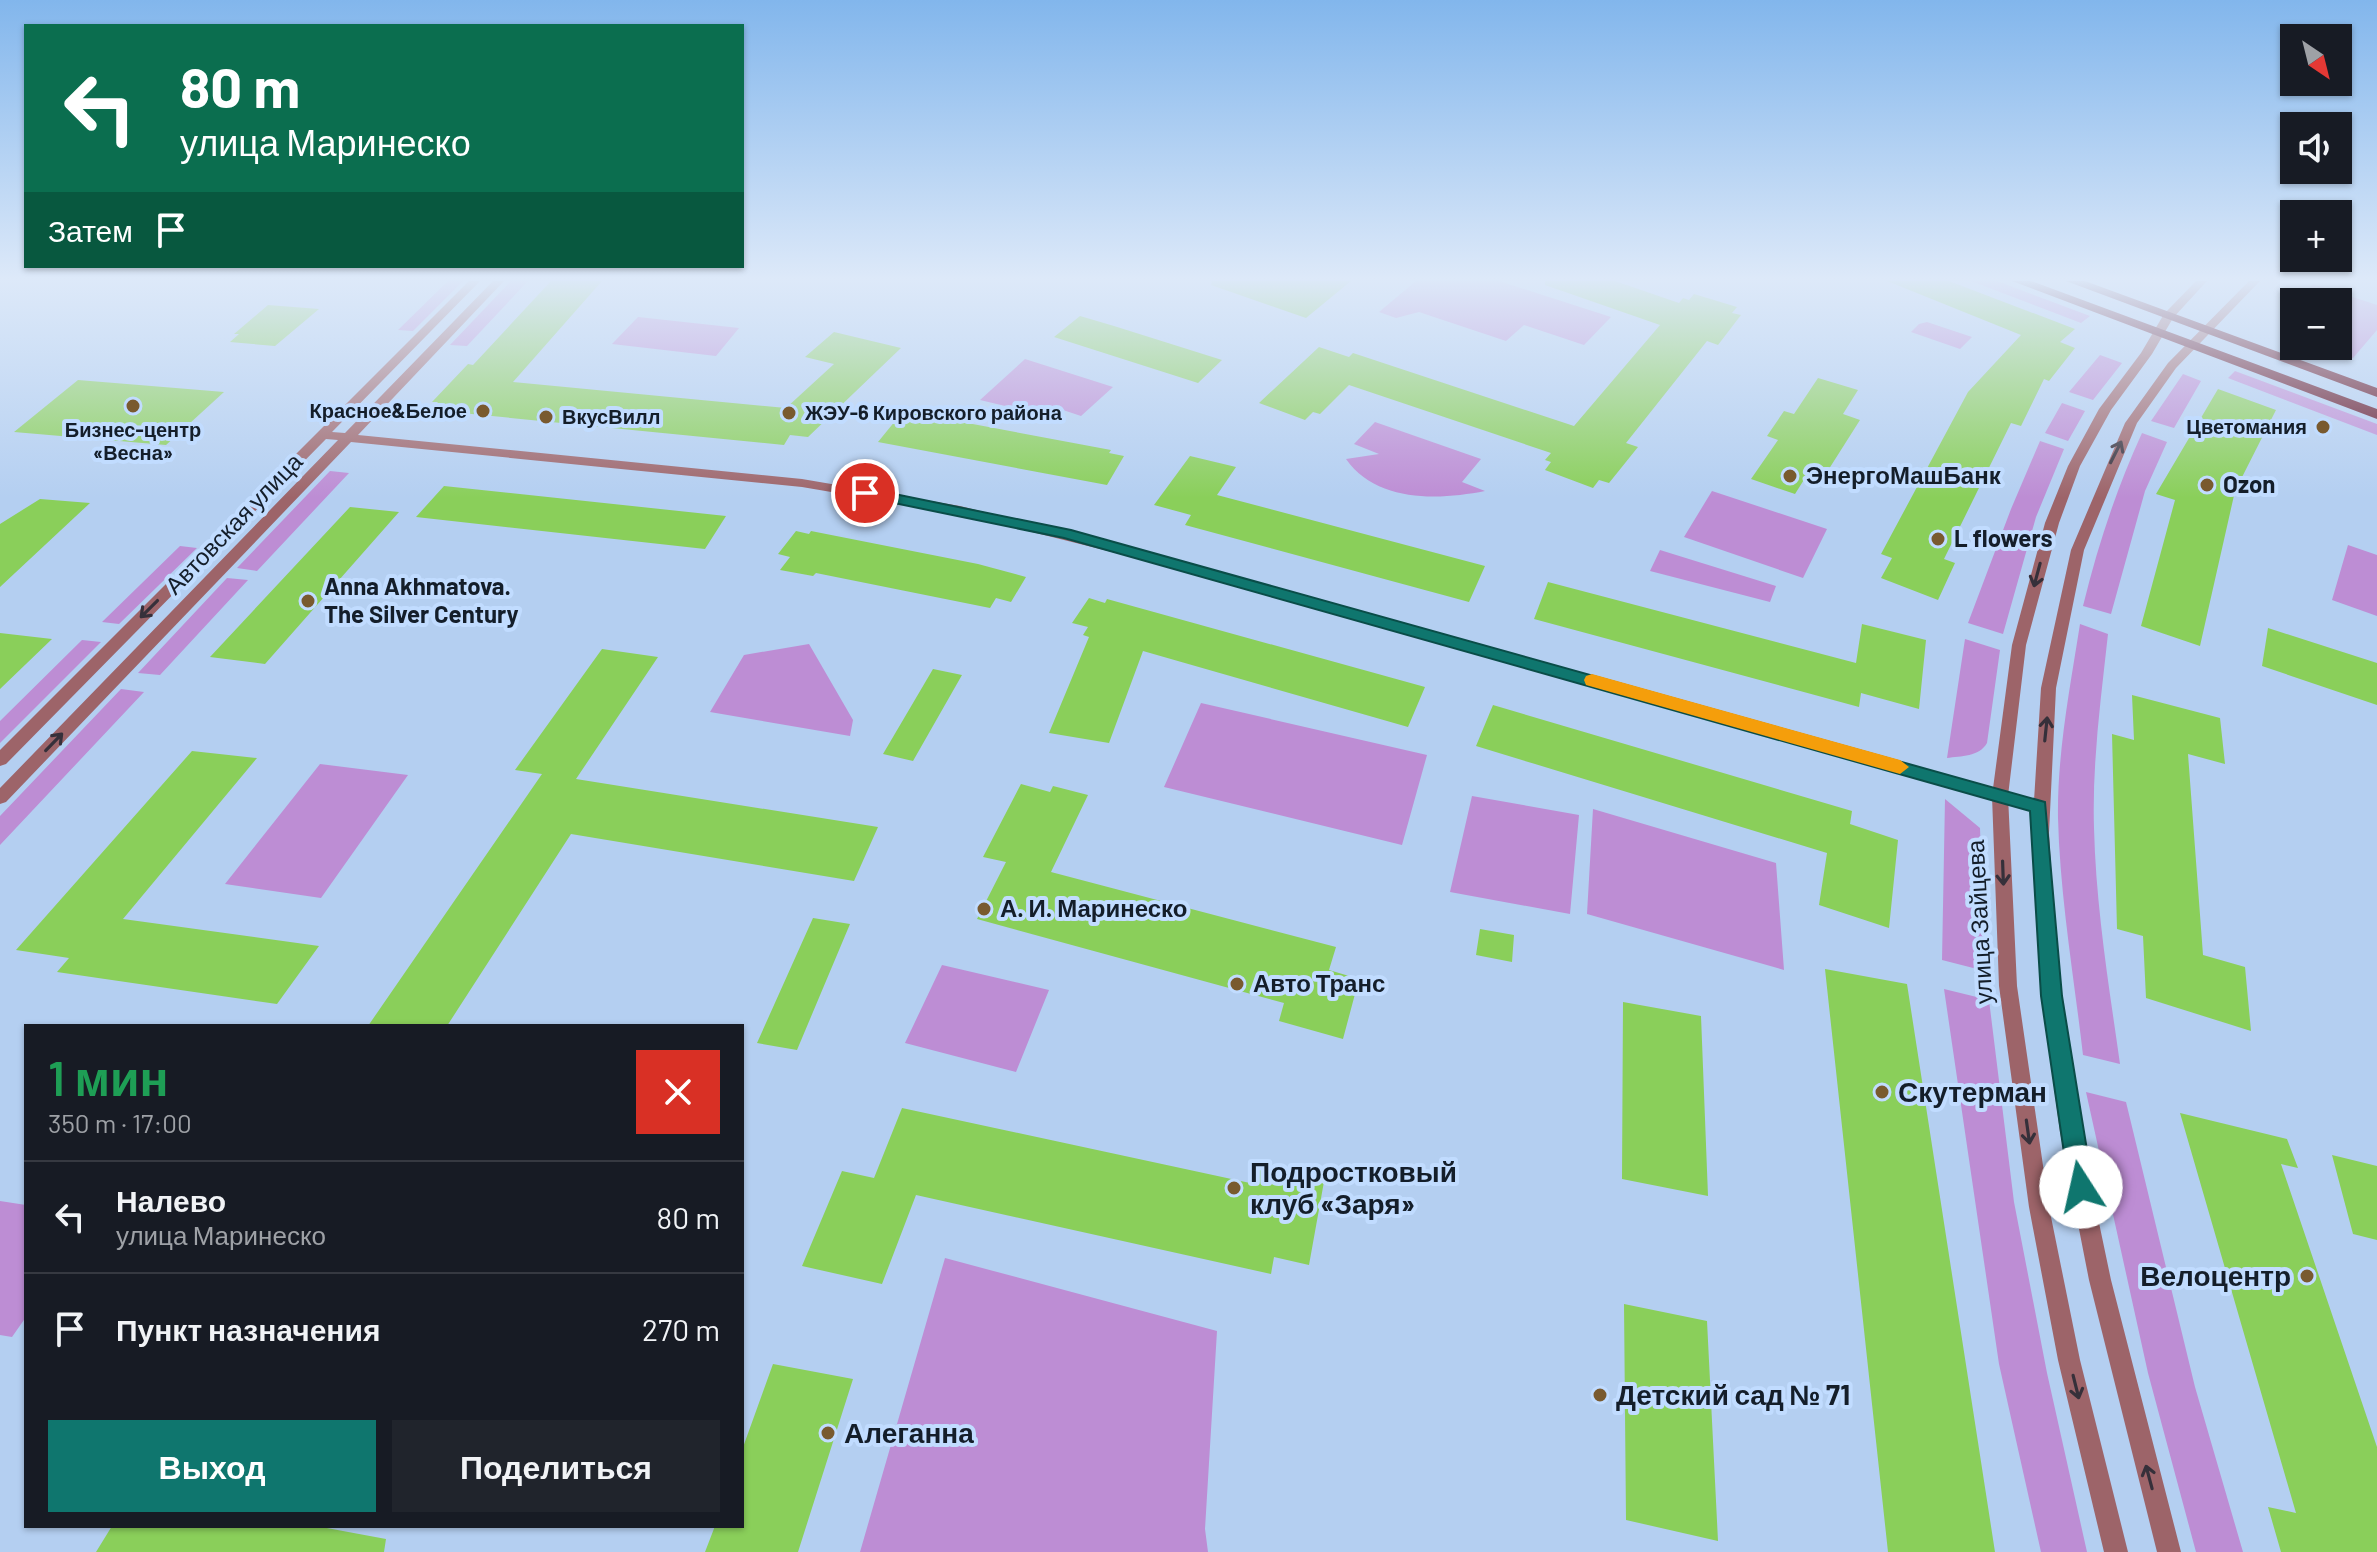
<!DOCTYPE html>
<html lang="ru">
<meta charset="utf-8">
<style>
body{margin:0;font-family:Barlow,sans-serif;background:#20242c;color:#f1f3f6;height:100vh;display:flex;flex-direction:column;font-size:30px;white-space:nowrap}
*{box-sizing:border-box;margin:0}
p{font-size:26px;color:#9ea1a6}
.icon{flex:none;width:44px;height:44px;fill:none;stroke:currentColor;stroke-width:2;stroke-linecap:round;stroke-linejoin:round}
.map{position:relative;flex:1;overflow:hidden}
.panel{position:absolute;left:24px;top:1024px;width:720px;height:504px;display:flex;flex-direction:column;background:#171b24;border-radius:0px;box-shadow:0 2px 6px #0004}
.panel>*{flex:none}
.hud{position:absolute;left:24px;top:24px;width:720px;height:244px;border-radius:0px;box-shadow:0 2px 6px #0004;background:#0b6e4f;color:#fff;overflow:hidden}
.needle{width:52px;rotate:145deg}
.controls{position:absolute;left:2280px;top:24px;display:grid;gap:16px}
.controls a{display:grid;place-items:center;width:72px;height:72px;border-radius:0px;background:#171b24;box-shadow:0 2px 6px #0004;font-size:40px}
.pin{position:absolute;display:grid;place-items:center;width:68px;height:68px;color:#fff;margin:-34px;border:4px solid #fff;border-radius:50%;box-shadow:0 2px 8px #0007}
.me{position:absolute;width:88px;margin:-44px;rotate:350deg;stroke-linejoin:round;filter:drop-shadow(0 0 6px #0008)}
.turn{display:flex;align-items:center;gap:28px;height:168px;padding:0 24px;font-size:36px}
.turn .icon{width:104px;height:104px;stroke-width:2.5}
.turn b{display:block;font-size:56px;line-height:68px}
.then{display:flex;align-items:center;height:76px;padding:0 24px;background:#0003;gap:16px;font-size:30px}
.round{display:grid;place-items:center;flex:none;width:84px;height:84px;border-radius:0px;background:#20242c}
.headline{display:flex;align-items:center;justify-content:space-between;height:136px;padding:0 24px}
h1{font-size:48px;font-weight:600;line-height:60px;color:#1e9e55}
.cta{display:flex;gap:16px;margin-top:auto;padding:16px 24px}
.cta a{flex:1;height:92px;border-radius:0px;background:#0f766e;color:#fff;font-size:32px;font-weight:600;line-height:92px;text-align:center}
.cta a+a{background:#20242c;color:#f1f3f6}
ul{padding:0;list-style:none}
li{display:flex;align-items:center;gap:24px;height:112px;padding:0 24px;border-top:2px solid #363941}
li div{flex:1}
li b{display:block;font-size:30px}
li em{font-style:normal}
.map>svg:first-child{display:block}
.green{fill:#bd8dd4}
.building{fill:#8acf5a}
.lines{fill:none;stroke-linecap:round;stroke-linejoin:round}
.minor{fill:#9d6469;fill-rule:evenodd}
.tertiary{fill:#9d6469;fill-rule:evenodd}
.primary{fill:#5e0d20;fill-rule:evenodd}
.oneway{stroke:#36303a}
.route{fill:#0f766e;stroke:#0a4d48;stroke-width:2}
.slow{fill:#f59e0b}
.poi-dot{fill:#795a2f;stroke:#c1dcff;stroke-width:3}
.labels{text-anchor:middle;stroke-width:8;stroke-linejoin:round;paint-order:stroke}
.far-poi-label{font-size:20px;font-weight:bold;fill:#141e2a;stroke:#c1dcff;text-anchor:end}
.poi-label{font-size:24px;font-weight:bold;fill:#141e2a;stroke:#c1dcff;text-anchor:start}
.street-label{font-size:24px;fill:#141e2a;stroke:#c1dcff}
.near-poi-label{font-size:28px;font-weight:bold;fill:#141e2a;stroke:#c1dcff;text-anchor:start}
</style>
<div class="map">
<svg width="2377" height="1552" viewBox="0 0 2377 1552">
<rect width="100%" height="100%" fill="#b4cff1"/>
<!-- green -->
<path class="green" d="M448 281H463L413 331 398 330Z
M511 281H528L467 346 450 345Z
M1416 281H1499L1611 317 1584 345 1524 325 1506 341 1419 312 1396 318 1379 312Z
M1971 281H1997L2090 316 2081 323Z
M2313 284 2377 305V330L2353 358 2318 346H2338V302H2296Z
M638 317 739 328 716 356 612 344Z
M1927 322 1972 337 1960 349 1911 332 1919 324Z
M2100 355 2122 363 2093 400 2069 392Z
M1025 359 1113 387 1081 416 1060 409 1051 417 980 400Z
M2235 371 2377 424V435L2228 378Z
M2183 374 2201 381 2174 428 2151 421Z
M2062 403 2085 411 2068 441 2045 433Z
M1375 422 1481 459 1462 482 1485 491C1439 500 1377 503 1346 459L1379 454 1354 444Z
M2142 433 2167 442 2145 491 2111 614 2083 606C2098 545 2116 490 2142 433Z
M2040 441 2064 449 2036 517 2003 634 1968 623 2011 509Z
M330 471 349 473 257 571 237 568Z
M1712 491 1827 529 1803 578 1684 537Z
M2348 545 2377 555V616L2332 600Z
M180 546 197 548 119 624 102 622Z
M1660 550 1776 586 1770 602 1650 571Z
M227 578 248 580 160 675 138 673Z
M2080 624 2108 634C2101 698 2092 763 2094 828 2096 908 2109 986 2120 1064L2083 1055C2074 977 2060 897 2058 818 2057 754 2070 688 2080 624Z
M1965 639 2000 650 1987 743C1979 757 1961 756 1947 758Z
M82 640 101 642 0 743V721Z
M809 644 853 720 850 736 710 712 744 655Z
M121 689 144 692 0 845V816Z
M1201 703 1427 755 1402 845 1164 787Z
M320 764 408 775 321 898 225 884Z
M1472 796 1579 815 1570 914 1450 892Z
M1945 799 1980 828 1985 971 1942 960Z
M1593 809 1776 863 1784 970 1587 914Z
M942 965 1049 990 1016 1072 905 1043Z
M1944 989 1989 1000 2014 1202 2047 1373 2087 1552H2041L1999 1364Z
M2086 1092 2126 1102 2195 1387 2243 1552H2196L2148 1373Z
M0 1201 26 1205V1317L12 1337 0 1335Z
M945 1258 1217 1331 1205 1529 1208 1552H860Z"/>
<!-- building -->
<path class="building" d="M551 281H602L513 382 786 408 834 364 805 357 834 332 901 348 808 437 790 435 784 445 431 410 438 402H432L468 364 473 365Z
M1212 281H1351L1306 318 1211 285Z
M1545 281H1615L1679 303 1683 298 1689 300 1694 294 1737 307 1732 313 1741 315 1718 345 1707 341 1626 443 1638 447 1609 483 1599 480 1593 488 1545 470 1551 462 1545 460 1551 453 1349 385 1320 414 1313 412 1305 420 1259 403 1319 347 1349 357 1353 353 1574 426 1660 325 1545 285Z
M1887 281H1949L2075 329 2060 342 2075 348 2049 381 2044 379 2021 426 2011 423 1944 559 1955 563 1938 600 1881 578 1892 558 1881 554 1968 392 2021 335Z
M268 305 319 309 275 346 230 342 239 334H234Z
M1080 316 1114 326 1222 360 1198 383 1054 337Z
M1818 378 1858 390 1843 414 1860 420 1827 472 1812 467 1795 494 1751 479 1778 440 1767 436 1784 411 1794 414Z
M78 380 200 390 224 392 166 445 14 432Z
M2218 389 2276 410 2235 491 2200 646 2141 626 2175 500 2156 494Z
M914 413 1111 450 1109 453 1124 456 1107 485 878 442 900 415 912 416Z
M1190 456 1236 467 1217 495 1485 566 1469 602 1185 525 1191 515 1154 505Z
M444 486 726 516 705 549 416 517Z
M40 499 90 503 0 587V524Z
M350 507 399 512 265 664 210 657Z
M796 531 809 534 811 531 978 564 1026 577 1011 602 996 598 990 608 816 573 813 576 780 570 790 557 778 554Z
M1548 582 1856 663 1862 624 1926 640 1919 709 1861 693 1859 707 1534 619Z
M1089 598 1105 603 1107 599 1425 687 1408 727 1143 651 1109 743 1049 733 1089 637 1083 635 1088 627 1072 623Z
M2268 628 2377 663V705L2262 666Z
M0 633 52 639 0 689Z
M602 649 658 657 576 779 878 827 854 881 571 834 447 1026H368L542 774 515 770Z
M933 669 962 675 913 761 883 754Z
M2132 695 2220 718 2225 764 2188 754 2203 955 2245 967 2251 1031 2146 998 2143 936 2117 929 2112 734 2134 740Z
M1493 705 1852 811 1850 824 1898 840 1889 928 1819 905 1827 853 1476 746Z
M192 751 257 758 123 919 319 946 277 1004 57 972 69 958 16 950Z
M1021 784 1050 792 1053 786 1088 795 1051 872 1336 947 1329 970 1359 979 1343 1039 1279 1021 1284 1003 977 919 1006 862 983 857Z
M813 918 850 924 797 1050 757 1043Z
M1480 929 1514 935 1512 962 1476 955Z
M1825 969 1907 984 1995 1552H1888Z
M1623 1002 1701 1016 1708 1196 1622 1179Z
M902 1108 1250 1183 1255 1161 1325 1176 1309 1265 1274 1257 1271 1274 916 1195 882 1284 802 1266 842 1171 874 1178Z
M2180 1113 2287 1139 2298 1168 2281 1164 2377 1447V1552H2281L2268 1507 2296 1513Z
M2332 1155 2377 1166V1240L2353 1234Z
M1624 1304 1707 1321 1718 1541 1626 1520Z
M773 1364 853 1379 798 1552H705L715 1526H742V1450Z
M112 1526H316L386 1539 384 1552H96Z"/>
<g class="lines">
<!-- minor -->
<path class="minor" d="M469 281H480L332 432 345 433 493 281H504L358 435 802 479 960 506 1183 561 2039 801 2045 803 2047 807 2045 811 2039 813 1176 568 960 514 802 487 351 442 6 802 0 804V788L338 440 326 439 6 764 0 766V750Z"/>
<!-- tertiary -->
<path class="tertiary" d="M2196 281H2207L2173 318 2152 354 2111 410 2080 466 2059 523 2026 645 2008 796 2017 986 2049 1207 2080 1360 2128 1552H2104L2058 1360 2029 1207 1999 986 1992 796 2012 645 2045 523 2068 466 2099 409 2141 353 2164 314Z
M2249 281H2260L2176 368 2137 423 2084 550 2056 688 2049 833 2058 983 2080 1132 2111 1280 2181 1552H2157L2089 1280 2060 1132 2040 983 2032 833 2041 688 2071 550 2125 423 2168 363Z"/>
<!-- primary -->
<path class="primary" d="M2012 281H2031L2377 409V419Z
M2066 281H2085L2377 388V397Z"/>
</g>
<!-- one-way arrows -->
<defs><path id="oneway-shaft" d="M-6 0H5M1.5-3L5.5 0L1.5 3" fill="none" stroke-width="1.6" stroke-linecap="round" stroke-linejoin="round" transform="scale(2)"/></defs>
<g class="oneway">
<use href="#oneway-shaft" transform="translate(2116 452) rotate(-63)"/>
<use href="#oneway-shaft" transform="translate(2037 575) rotate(105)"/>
<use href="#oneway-shaft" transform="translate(149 609) rotate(135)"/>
<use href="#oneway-shaft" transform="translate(2046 729) rotate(-84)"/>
<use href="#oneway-shaft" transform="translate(54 742) rotate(-46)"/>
<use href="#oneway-shaft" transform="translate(2003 873) rotate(88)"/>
<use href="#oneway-shaft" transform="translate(2028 1132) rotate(82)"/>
<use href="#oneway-shaft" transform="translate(2076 1387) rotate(76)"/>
<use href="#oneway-shaft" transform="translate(2149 1477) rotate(-105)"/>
</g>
<!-- sky -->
<linearGradient id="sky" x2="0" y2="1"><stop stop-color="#82b6ec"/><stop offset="0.56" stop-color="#dde9f9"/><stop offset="1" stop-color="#dde9f9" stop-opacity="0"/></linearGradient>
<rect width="2377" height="498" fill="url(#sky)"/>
<!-- route -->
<path class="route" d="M865 488 1071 530 2045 802 2062 996 2093 1187 2089 1195 2081 1198 2073 1195 2069 1187 2041 996 2030 811 1064 538 860 496V490Z"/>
<!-- slow -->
<path class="slow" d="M1592 674 1900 760 1909 767 1900 774 1586 685 1584 680 1586 676Z"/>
<!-- markers -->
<g class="poi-dot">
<circle cx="133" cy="406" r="8"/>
<circle cx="483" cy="411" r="8"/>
<circle cx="789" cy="413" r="8"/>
<circle cx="546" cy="417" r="8"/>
<circle cx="2323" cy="427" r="8"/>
<circle cx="1790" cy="476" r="8"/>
<circle cx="2207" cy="485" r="8"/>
<circle cx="1938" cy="539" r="8"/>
<circle cx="308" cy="601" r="8"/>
<circle cx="984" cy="909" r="8"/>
<circle cx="1237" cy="984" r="8"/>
<circle cx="1882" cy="1092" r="8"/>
<circle cx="1234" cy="1188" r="8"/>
<circle cx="2307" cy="1276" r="8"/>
<circle cx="1600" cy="1395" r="8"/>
<circle cx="828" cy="1433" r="8"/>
</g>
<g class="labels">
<!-- far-poi labels -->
<g class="far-poi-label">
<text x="467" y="418">Красное&amp;Белое</text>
<text x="805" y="420" text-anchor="start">ЖЭУ-6 Кировского района</text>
<text x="562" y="424" text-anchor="start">ВкусВилл</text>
<text x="2307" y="434">Цветомания</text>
<text x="133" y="437" text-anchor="middle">Бизнес-центр<tspan x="133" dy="23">«Весна»</tspan></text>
</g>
<!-- poi labels -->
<g class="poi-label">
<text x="1806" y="484">ЭнергоМашБанк</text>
<text x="2223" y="493">Ozon</text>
<text x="1954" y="547">L flowers</text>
<text x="324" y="595">Anna Akhmatova.<tspan x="324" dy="28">The Silver Century</tspan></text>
<text x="1000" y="917">А. И. Маринеско</text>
<text x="1253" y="992">Авто Транс</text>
</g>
<!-- street labels -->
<g class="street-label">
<text transform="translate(234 524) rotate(-46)" y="8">Автовская улица</text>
<text transform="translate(1980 922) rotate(-93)" y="8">улица Зайцева</text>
</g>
<!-- near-poi labels -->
<g class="near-poi-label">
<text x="1898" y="1102">Скутерман</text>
<text x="1250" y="1182">Подростковый<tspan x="1250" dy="32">клуб «Заря»</tspan></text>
<text x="2291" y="1286" text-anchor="end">Велоцентр</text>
<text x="1616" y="1405">Детский сад № 71</text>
<text x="844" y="1443">Алеганна</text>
</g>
</g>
</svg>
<div class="controls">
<a><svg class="needle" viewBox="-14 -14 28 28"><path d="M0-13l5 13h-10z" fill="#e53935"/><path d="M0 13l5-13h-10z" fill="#9ea1a6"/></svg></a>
<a><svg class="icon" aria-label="sound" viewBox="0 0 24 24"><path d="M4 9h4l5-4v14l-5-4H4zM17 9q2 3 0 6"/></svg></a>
<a>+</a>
<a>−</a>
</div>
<div class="pin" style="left:865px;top:493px;background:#d93025"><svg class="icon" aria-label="arrive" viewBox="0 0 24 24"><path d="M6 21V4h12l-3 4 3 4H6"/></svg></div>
<svg class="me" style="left:2081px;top:1187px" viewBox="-20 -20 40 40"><circle r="19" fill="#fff"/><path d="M0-13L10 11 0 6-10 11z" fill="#0f766e"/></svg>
<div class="hud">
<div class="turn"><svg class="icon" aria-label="left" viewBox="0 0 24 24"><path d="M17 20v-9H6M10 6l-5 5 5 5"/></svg><div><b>80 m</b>улица Маринеско</div></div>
<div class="then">Затем<svg class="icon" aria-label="arrive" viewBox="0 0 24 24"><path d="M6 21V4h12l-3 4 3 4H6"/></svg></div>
</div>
<section class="panel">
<div class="headline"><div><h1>1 мин</h1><p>350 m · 17:00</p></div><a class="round" style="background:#d93025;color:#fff"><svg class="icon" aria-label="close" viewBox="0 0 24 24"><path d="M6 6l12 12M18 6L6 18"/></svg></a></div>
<ul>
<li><svg class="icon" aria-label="left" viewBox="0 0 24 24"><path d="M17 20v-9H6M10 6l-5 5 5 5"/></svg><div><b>Налево</b><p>улица Маринеско</p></div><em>80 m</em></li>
<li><svg class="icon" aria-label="arrive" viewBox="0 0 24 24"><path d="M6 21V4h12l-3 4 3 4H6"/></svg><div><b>Пункт назначения</b></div><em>270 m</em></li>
</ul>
<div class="cta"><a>Выход</a><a>Поделиться</a></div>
</section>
</div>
